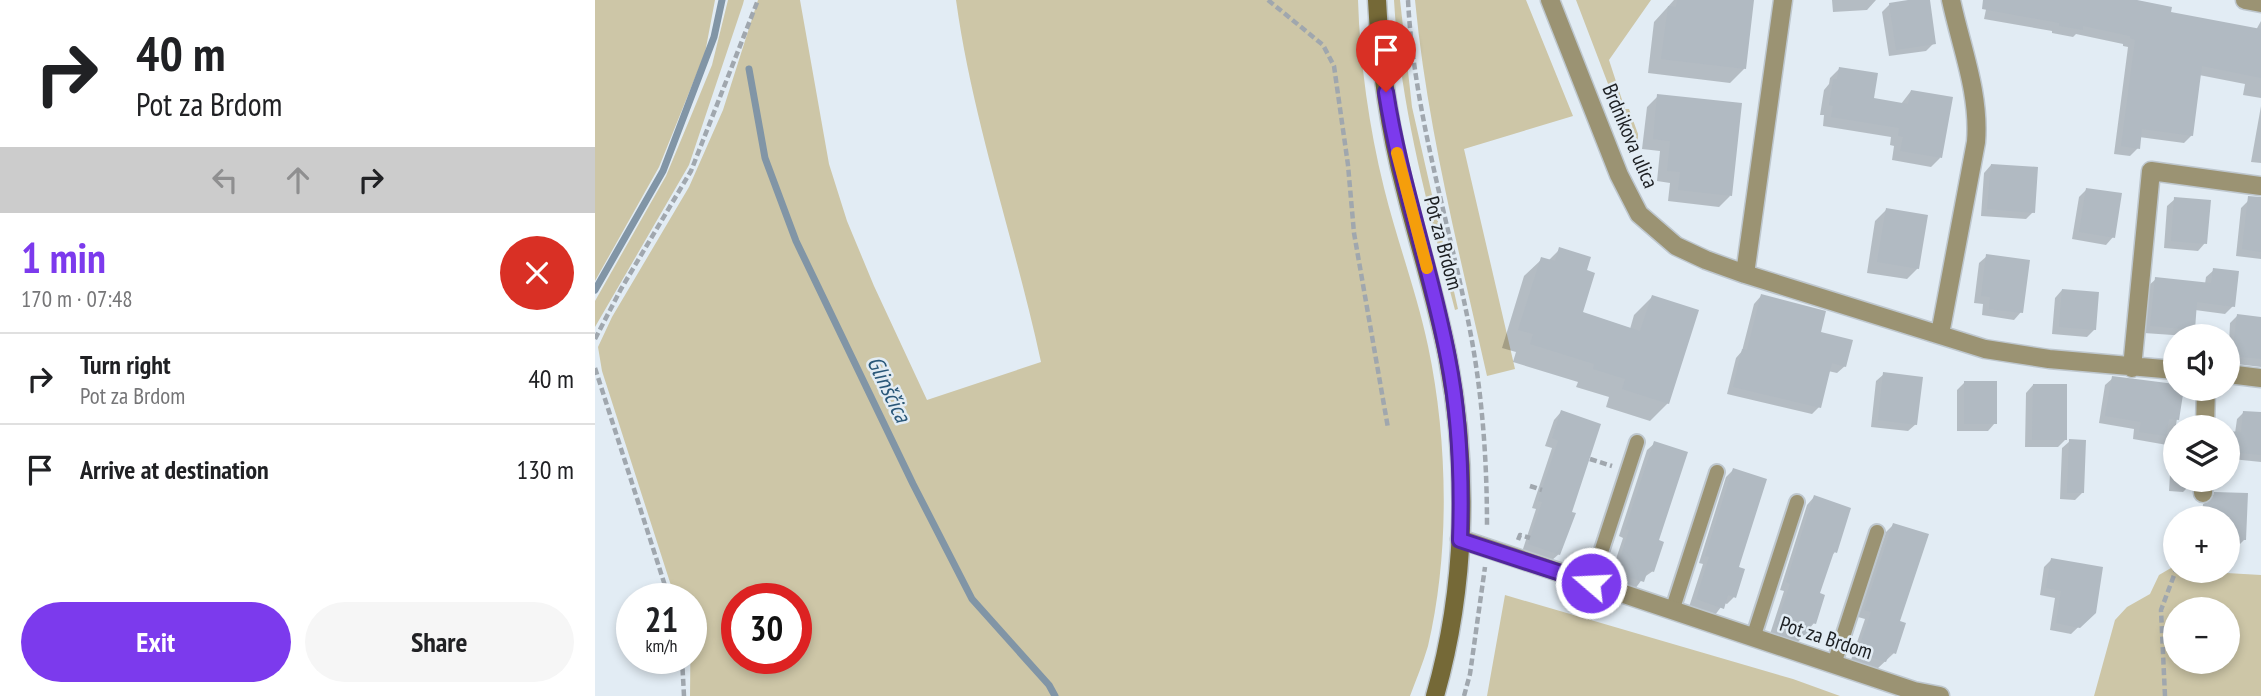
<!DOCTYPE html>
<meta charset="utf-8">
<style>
body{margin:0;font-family:"PT Sans Narrow",sans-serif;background:#f6f6f6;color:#202124;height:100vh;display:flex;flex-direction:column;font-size:26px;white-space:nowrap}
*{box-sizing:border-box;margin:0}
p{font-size:23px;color:#757577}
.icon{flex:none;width:38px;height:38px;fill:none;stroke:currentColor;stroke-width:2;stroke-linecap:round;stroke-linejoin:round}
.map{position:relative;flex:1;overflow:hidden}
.details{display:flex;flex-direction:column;background:#fff;width:595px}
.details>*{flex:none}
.top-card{background:#fff;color:#202124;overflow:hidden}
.fabs{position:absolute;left:1568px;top:324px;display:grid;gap:14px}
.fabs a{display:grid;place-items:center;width:77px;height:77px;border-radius:50%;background:#fff;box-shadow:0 4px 10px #0003;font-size:35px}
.speed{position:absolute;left:21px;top:583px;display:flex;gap:14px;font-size:35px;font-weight:700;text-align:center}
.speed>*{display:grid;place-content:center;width:91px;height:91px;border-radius:50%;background:#fff;box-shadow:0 4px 10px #0003;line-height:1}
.speed small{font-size:18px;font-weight:400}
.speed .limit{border:10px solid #d22;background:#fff;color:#111}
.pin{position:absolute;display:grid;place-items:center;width:60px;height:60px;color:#fff;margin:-72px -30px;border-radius:50% 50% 50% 0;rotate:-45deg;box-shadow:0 0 7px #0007}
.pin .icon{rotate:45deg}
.me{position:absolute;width:77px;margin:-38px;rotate:289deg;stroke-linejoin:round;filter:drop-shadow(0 0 5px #0008)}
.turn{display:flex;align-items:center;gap:24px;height:147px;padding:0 21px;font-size:32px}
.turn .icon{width:91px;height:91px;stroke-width:2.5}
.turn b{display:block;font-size:49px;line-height:60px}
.lanes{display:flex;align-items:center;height:66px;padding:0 21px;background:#0003;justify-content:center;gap:35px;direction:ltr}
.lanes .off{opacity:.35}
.round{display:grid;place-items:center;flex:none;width:74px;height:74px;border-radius:37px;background:#f6f6f6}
.headline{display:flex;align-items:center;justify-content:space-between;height:119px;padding:0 21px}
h1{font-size:42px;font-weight:700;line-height:52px;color:#7c3aed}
.button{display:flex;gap:14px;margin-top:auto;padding:14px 21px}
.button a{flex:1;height:80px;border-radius:42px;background:#7c3aed;color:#fff;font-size:28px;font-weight:700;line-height:80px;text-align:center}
.button a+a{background:#f6f6f6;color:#202124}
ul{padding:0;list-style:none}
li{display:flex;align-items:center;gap:21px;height:91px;padding:0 21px;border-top:2px solid #e0e0e0}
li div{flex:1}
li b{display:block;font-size:26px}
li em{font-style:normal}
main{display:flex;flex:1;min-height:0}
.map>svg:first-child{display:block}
.green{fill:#cdc6a7;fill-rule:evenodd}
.shadow{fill:#0003}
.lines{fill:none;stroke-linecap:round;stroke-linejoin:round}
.stream{stroke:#8195a6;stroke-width:7}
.building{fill:#b1bac2}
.lane-casing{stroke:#bec7ce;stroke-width:18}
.street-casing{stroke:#bec7ce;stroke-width:21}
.secondary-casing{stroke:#bec7ce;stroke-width:21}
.path{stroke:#a0a7ae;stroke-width:4.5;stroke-dasharray:7 3.5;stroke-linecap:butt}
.lane{stroke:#9b9373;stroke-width:14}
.street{stroke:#9b9373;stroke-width:18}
.secondary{stroke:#756937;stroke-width:18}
.route-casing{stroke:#51269a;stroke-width:18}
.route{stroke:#7c3aed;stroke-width:12}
.slow{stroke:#f59e0b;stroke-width:12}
.labels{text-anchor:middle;stroke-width:5;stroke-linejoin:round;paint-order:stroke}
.street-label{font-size:21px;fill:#1c1f22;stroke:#e2ecf4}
.water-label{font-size:23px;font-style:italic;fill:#295778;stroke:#e2ecf4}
</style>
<main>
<section class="details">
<div class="top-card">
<div class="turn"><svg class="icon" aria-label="right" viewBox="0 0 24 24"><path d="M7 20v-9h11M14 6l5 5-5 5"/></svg><div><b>40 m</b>Pot za Brdom</div></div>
<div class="lanes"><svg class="icon off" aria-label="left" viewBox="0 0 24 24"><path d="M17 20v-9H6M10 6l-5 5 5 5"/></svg><svg class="icon off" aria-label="ahead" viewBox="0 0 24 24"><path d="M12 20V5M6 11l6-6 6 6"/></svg><svg class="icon" aria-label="right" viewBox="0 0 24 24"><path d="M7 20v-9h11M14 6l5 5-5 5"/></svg></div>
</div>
<div class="headline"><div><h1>1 min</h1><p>170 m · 07:48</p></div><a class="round" style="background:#d93025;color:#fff"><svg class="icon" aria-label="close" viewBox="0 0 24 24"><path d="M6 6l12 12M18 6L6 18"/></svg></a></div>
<ul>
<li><svg class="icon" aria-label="right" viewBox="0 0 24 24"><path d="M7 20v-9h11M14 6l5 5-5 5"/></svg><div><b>Turn right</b><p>Pot za Brdom</p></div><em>40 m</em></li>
<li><svg class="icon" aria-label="arrive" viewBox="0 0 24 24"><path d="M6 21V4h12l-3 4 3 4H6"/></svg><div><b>Arrive at destination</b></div><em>130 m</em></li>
</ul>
<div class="button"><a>Exit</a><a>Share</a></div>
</section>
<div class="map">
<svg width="1666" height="696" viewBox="0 0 1666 696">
<rect width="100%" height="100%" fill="#e2ecf4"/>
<!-- green -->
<path class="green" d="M0 0H120L110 53 64 167 0 281Z
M133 0H149L148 4 94 165 0 327V301L71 176 96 116 117 65Z
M163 0H205L234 164 252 221 279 286 332 400 446 362C420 241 378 123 361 0H763C765 63 774 127 789 188 802 241 822 293 833 346 853 440 855 553 833 646 828 663 821 680 815 696H95L96 598H80L7 371 3 347 17 317 94 187 128 110ZM142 598H201V658H142Z
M799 0H805L817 107 863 309 860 310C833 207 805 106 799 0Z
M820 0H931L978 116 869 149 920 369 892 376C864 251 832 127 820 0Z
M981 0H1056L1014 60 1030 109H1034L1043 134V148L1039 152Z
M1576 568H1580V570L1666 575V696H1499L1520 620 1532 607 1555 594 1564 575ZM1580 609H1633V662H1580Z
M910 595 1198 679 1245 696H892Z"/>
<!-- shadow -->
<path class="shadow" d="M1079 0H1157L1149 69 1135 83 1053 73 1059 22Z
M1237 0H1281L1272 10 1238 12Z
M1333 0 1339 43 1331 51 1294 56 1287 12 1295 4Z
M1393 0H1533L1574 13 1661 30 1666 21V98L1648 95 1650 84 1604 75 1597 135 1589 143 1544 137 1543 148 1535 156 1519 154 1533 47 1528 46V44L1481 34 1478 37 1457 33V31L1389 19Z
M1245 68 1277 100 1306 104 1316 91 1345 158 1336 167 1297 160 1299 146 1295 145 1296 137 1228 126 1229 115H1225L1229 90 1234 84 1235 78Z
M1063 96 1135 196 1124 207 1073 201 1075 183 1062 181 1065 151 1047 149 1052 107Z
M1666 106V163L1656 162Z
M1396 165 1438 212 1431 219 1386 216 1389 173Z
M1492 189 1518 237 1511 245 1477 239 1484 197Z
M1580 199 1610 243 1603 251 1569 248 1572 206Z
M1653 201 1666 203V259L1641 256 1646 208Z
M1291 210 1323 268 1312 279 1272 273 1280 221Z
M965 249 990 271 986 313 1035 329 1039 315 1057 297 1073 403 1055 421 1011 407 1014 397 981 387 983 382 918 362 921 352 907 348 929 276 947 259 953 261Z
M1392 256 1426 312 1419 320 1387 315 1388 304 1379 303 1384 263Z
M1619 270 1638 306 1630 314 1600 310 1598 330 1592 336 1549 333 1553 286 1561 279 1610 284 1611 277Z
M1467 290 1500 329 1492 337 1457 334 1460 298Z
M1166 296 1224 333 1250 366 1242 373 1233 371 1224 407 1217 414 1132 394 1141 358 1147 351 1159 304Z
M1642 316 1666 319V367L1633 363 1635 323Z
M1289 374 1321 424 1313 431 1276 427 1281 381Z
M1518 378 1587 388 1579 437 1572 445 1538 439 1539 429 1504 423 1510 385Z
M1369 383 1400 423 1393 431H1362V390Z
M1438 385 1470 440 1463 447H1430L1431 393Z
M966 412 975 513 964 554 956 561 927 552 941 509 937 508 957 448 950 446 959 420Z
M1648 413 1666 414V462L1637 459 1633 464V433H1640L1642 419Z
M1475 441 1487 493 1480 500 1465 499 1467 448Z
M1060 443 1062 541 1058 571 1048 578 1040 589 1014 580 1028 538 1024 536 1052 450Z
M1580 453V480H1596L1595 485 1588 492 1574 491 1576 457Z
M1138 470 1142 568 1139 597 1132 604 1129 603 1120 615 1094 607 1108 564 1104 563 1131 477Z
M1620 494 1649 540 1642 547H1633V518H1601V513Z
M1219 497 1240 552 1235 557 1223 595 1219 623 1203 642 1175 634 1189 591 1185 590 1212 505Z
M1298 525 1302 622 1299 653 1282 669 1256 660 1270 619 1263 617 1291 532Z
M1456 560 1499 612 1476 634 1455 630 1460 598 1445 595 1449 567Z"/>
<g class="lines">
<!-- stream -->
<path class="stream" d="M154 69 170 158 201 241 318 484 377 599 454 685 460 696
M0 290 68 171 119 37 127 0"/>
</g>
<!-- building -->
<path class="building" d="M1082 0H1159L1151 69 1066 59 1073 6 1081 7Z
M1313 0H1335L1341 44 1301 50 1294 3Z
M1388 0H1542L1577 7 1576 12 1666 29V78L1607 66 1598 136 1547 129 1545 149 1526 146 1540 40 1535 38V36L1488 26V30L1464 26V23L1387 9Z
M1244 67 1283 73 1279 98 1313 104 1316 90 1358 97 1347 158 1305 151 1308 137 1303 136 1304 128 1236 117 1238 106 1234 105 1238 79H1242Z
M1062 94 1147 103 1137 196 1083 190 1085 172 1072 171 1075 141 1058 139Z
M1396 164 1443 167 1440 213 1392 209Z
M1491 188 1527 193 1520 238 1484 232Z
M1653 196 1666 197V252L1647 249Z
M1579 197 1616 200 1612 244 1576 241Z
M1291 208 1333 215 1324 269 1282 262Z
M964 247 996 257 992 270 1000 273 988 312 1045 331 1057 295 1104 310 1074 404 1027 389 1030 379 998 369 999 364 935 344 938 334 923 330 946 257 960 261Z
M1391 254 1435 260 1428 313 1394 309 1395 297 1386 296Z
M1618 268 1644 271 1640 307 1602 302 1600 330 1555 326 1560 277 1616 283Z
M1467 289 1504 292 1501 330 1464 327Z
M1166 294 1231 311 1226 332 1258 340 1251 367 1237 363 1226 408 1138 387 1147 349 1152 350Z
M1642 314 1666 317V359L1637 356Z
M1288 372 1328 377 1322 425 1283 420Z
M1517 376 1580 384V388H1589L1584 420 1574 419 1571 436 1544 432 1546 422 1510 416Z
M1369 381H1402V424H1369Z
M1438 384H1472V440H1437Z
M966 410 1006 424 977 512 981 513 965 555 933 544 947 502 943 501 963 441 957 438Z
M1648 411 1666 412V455L1633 452V431L1646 432Z
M1474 439 1491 440 1489 493H1472Z
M1059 441 1093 452 1064 540 1069 542 1059 572 1053 570 1049 582 1020 573 1034 530 1030 529Z
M1138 468 1172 479 1144 567 1150 569 1141 598 1133 595 1129 609 1101 599 1114 557 1110 556Z
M1619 492 1653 493 1651 540H1633V518H1607L1608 504 1617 499Z
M1219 495 1256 508 1242 553 1239 552 1225 593 1230 595 1221 624 1217 623 1212 636 1181 626 1195 584 1191 582Z
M1298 523 1334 534 1305 621 1311 623 1301 654 1295 652 1291 662 1262 653 1276 612 1269 610Z
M1456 558 1508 567 1501 613 1485 628 1461 623 1466 591 1451 588Z"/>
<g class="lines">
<defs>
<path id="lane" d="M996 583 1042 442
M1077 611 1122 472
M1158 638 1202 502
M1239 664 1282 532"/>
<path id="street" d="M955 0 1024 175 1044 214 1081 246 1111 260 1150 274 1390 349 1454 359 1580 370
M1650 0 1666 3
M1150 274 1188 0
M1345 334 1381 142C1385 93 1366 47 1356 0
M1537 368 1556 171 1666 186
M1633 374 1666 378
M1610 427 1611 388
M1608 493V480
M865 539 1319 691 1345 696"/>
<path id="secondary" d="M782 0C785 63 794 128 810 189 824 246 842 301 853 359 874 469 871 588 840 696"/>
</defs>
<!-- lane casing -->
<use href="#lane" class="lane-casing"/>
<!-- street casing -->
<use href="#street" class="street-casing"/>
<!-- secondary casing -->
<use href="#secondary" class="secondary-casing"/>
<!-- path -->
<path class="path" d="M673 0 728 45 739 66 753 165 759 233 793 428
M813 0C819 117 856 227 877 341 888 403 892 464 892 527
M0 339 26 289 96 171 163 0
M0 368 74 598
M995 459 1017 466
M935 486 947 490
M923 540 925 535 935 538
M87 658 89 696
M869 696 875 674 890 567
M1570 696 1566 610 1581 570"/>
<!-- lane -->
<use href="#lane" class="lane"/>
<!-- street -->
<use href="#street" class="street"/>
<!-- secondary -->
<use href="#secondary" class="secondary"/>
</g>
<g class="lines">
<defs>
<path id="route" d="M791 92C805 182 836 268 853 358 865 418 867 479 865 540L996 583"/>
</defs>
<!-- route casing -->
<use href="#route" class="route-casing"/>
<!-- route -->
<use href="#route" class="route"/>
<!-- slow -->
<path class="slow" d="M802 153 832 268"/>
</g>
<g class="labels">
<!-- street labels -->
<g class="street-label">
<text transform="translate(1035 136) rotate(67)" y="7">Brdnikova ulica</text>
<text transform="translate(848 243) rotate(75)" y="7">Pot za Brdom</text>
<text transform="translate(1231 638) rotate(18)" y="7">Pot za Brdom</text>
</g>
<!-- water labels -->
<g class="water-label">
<text transform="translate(294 389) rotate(64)" y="8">Glinščica</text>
</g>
</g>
</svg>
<div class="fabs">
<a><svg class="icon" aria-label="sound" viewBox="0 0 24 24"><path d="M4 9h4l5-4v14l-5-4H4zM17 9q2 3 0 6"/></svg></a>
<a><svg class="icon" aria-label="layers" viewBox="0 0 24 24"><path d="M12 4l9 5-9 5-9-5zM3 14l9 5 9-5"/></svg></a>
<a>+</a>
<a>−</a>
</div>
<div class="speed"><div>21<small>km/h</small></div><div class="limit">30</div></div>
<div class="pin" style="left:791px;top:92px;background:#d93025"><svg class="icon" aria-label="arrive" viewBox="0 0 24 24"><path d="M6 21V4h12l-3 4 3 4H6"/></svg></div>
<svg class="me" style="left:996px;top:583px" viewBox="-20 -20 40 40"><circle r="17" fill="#7c3aed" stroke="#fff" stroke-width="3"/><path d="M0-11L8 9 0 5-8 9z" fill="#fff"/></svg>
</div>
</main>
